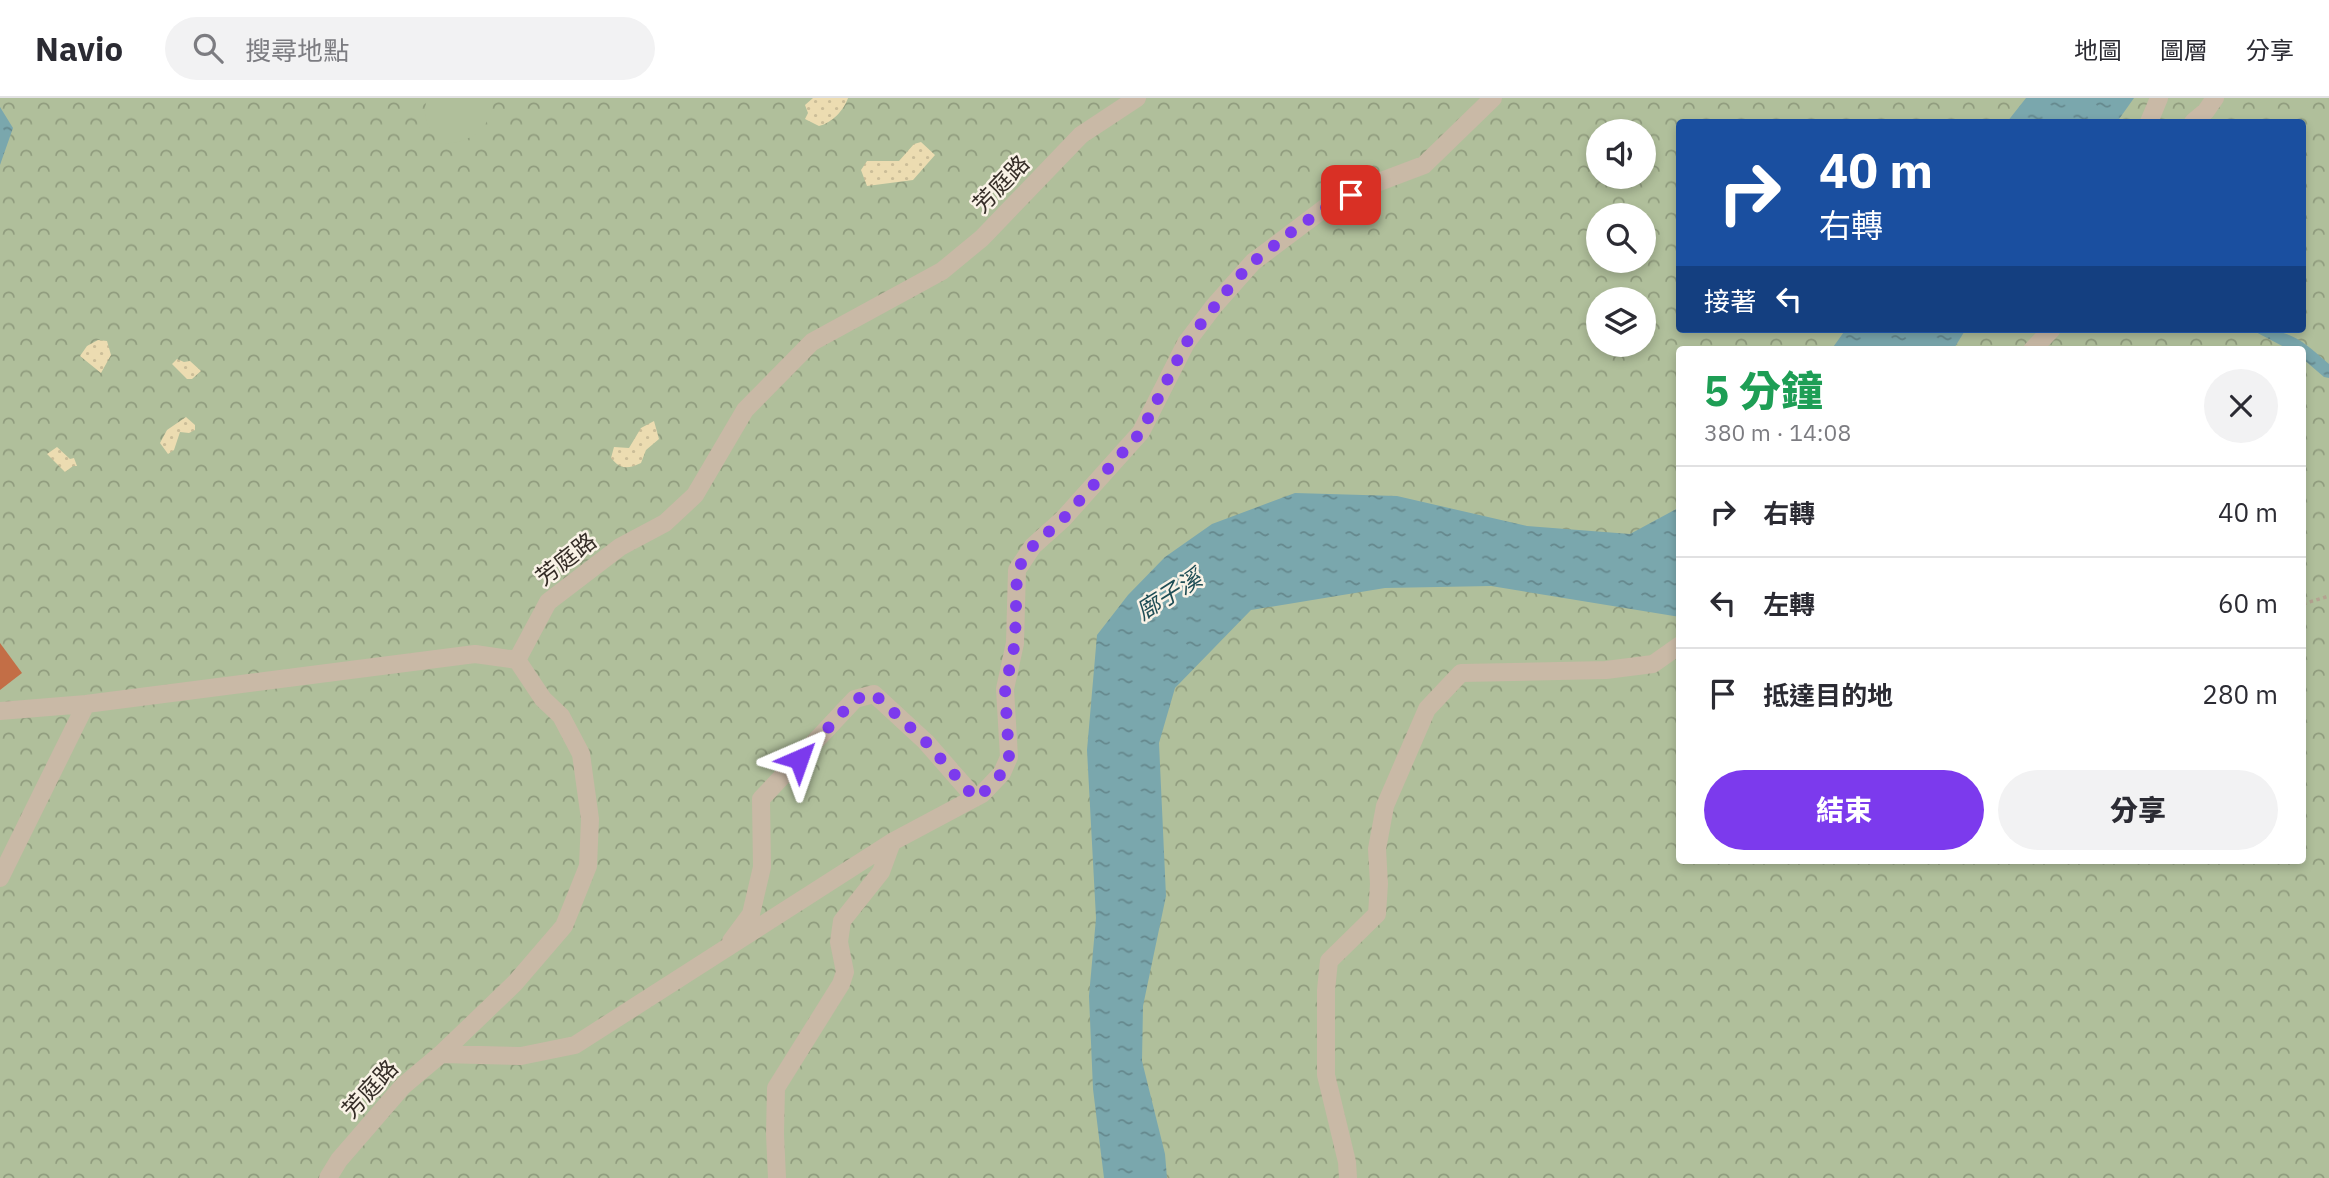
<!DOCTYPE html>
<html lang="zh-TW">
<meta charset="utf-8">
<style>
body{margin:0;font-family:"IBM Plex Sans","Noto Sans TC",sans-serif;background:#f2f2f3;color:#2b2b33;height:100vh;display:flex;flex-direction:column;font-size:26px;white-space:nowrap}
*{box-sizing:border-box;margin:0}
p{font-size:23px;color:#7c7c81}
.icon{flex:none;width:38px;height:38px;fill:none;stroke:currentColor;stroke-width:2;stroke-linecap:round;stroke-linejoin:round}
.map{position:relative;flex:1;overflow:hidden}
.drawer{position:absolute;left:1676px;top:248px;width:630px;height:518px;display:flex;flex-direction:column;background:#fff;border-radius:7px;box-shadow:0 4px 10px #0003}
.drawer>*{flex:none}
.banner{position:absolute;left:1676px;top:21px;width:630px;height:214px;border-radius:7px;box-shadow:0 4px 10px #0003;background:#1a4fa0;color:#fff;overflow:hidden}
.fabs{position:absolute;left:1586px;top:21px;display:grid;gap:14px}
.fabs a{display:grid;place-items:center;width:70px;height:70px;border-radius:50%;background:#fff;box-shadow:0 4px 10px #0003;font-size:35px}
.pin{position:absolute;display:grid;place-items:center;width:60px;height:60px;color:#fff;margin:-30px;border-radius:14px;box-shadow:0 4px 10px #0006}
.me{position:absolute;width:77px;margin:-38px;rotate:43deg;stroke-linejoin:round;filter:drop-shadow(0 0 5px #0008)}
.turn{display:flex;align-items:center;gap:24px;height:147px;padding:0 28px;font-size:32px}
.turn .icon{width:91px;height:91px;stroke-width:2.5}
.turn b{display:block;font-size:49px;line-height:60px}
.then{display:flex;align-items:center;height:66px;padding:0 28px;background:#0003;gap:14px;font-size:26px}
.round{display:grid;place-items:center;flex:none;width:74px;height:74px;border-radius:37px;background:#f2f2f3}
.head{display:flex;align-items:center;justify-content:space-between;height:119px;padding:0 28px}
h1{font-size:42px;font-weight:800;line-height:52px;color:#1e9e55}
.primary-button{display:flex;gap:14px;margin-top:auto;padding:14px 28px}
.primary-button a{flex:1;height:80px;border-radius:42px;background:#7c3aed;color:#fff;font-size:28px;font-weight:800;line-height:80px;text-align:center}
.primary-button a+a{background:#f2f2f3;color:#2b2b33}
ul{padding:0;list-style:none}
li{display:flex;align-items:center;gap:21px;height:91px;padding:0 28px;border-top:2px solid #e1e1e2}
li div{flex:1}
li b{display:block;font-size:26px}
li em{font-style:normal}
header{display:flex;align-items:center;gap:42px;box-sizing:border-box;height:98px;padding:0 35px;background:#fff;border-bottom:2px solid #e1e1e2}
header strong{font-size:33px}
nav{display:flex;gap:38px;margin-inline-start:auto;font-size:24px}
.search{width:490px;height:63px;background:#f2f2f3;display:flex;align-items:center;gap:18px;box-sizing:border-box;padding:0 24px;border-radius:38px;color:#7c7c81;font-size:26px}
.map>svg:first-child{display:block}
.forest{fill:url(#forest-crowns);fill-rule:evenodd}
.sand{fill:url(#sand-dots)}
.pitch{fill:#b0bf9b}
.water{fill:url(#water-ripples)}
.building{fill:#c36e46}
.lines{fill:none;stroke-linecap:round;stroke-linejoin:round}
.path{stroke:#b4a391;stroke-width:3.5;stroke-dasharray:3.5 3.5;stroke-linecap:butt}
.minor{stroke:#c9b9a6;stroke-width:18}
.route{stroke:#7c3aed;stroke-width:12;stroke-dasharray:0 21.6}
.labels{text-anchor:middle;stroke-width:5;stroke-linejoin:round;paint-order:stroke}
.street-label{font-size:23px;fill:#352d27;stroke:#f9f2e6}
.water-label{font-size:24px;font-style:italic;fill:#1e4d55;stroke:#f9f2e6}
</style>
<header>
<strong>Navio</strong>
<div class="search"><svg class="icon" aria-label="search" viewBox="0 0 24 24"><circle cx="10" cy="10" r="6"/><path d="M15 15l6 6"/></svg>搜尋地點</div>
<nav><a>地圖</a><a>圖層</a><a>分享</a></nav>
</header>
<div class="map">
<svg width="2329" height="1080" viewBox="0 0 2329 1080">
<defs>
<pattern id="forest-crowns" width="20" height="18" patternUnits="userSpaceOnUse" patternTransform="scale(1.75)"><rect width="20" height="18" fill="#b0bf9b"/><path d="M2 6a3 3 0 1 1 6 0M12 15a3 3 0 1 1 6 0" fill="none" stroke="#909c7e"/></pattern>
<pattern id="sand-dots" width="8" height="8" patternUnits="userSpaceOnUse" patternTransform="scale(1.75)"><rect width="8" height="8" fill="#ecdcb1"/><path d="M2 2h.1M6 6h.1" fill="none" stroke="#cbbd98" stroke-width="1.8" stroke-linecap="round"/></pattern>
<pattern id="water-ripples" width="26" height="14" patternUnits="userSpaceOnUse" patternTransform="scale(1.75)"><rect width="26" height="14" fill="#7aa7ad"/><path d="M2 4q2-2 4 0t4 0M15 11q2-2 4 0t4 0" fill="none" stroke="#65888d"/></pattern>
</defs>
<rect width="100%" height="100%" fill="#f1e8da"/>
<!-- forest -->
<path class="forest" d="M0 0H2329V1080H0ZM1680 24H2303V231H1680ZM1598 33H1643V79H1598ZM1598 117H1643V163H1598ZM1598 201H1643V247H1598ZM1680 252H2303V763H1680Z"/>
<!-- sand -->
<path class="sand" d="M813 0H848C844 12 832 25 819 28L805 21 808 15 805 7Z
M921 44 935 57 913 82 867 88 861 72 867 63H899L914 46Z
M98 242 107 243 111 257 101 275 80 258 87 248Z
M177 261 184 264 190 263 201 273 192 281H187L172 266Z
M186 319 195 327V332L189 335 180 334 174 352 168 356 160 345 167 332Z
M654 323 659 341 646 352 641 365C628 371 621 372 611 360L614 349 629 350 641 330Z
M57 349 70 361 74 360 77 368H73L65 374 47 356Z"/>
<!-- pitch -->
<path class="pitch" d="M428 0H493C494 30 467 48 439 45 429 31 420 17 428 0Z"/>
<!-- water -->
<path class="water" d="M2026 0H2134L2117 24H2007Z
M0 9 13 30 0 67Z
M1846 231H1966L1953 252H1831Z
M2250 231C2290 231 2300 241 2329 266V280L2324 279 2303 261V252H2290Z
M1295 395 1397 398 1527 428 1630 436 1680 409V519L1491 488 1385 490 1251 512 1175 590 1159 645 1166 798 1143 908 1142 963 1165 1056 1167 1080H1104L1093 991 1089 898 1096 820 1087 652 1097 537 1128 497 1165 459 1212 426Z"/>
<!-- building -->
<path class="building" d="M0 545 22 575 0 592Z"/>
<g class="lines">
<!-- path -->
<path class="path" d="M2303 506 2329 498"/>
<!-- minor -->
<path class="minor" d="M2149 24 2159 0
M2193 24 2206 13 2215 0
M2032 252 2052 231
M0 613 86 606 475 556 517 562
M0 780 86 606
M731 843 751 816 762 769 761 701 855 601 874 596 926 644 975 700
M441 956 521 958 575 947 892 744 982 696 1002 675 1009 659 1005 591 1015 545 1017 472 1033 448 1063 421 1141 334 1186 245 1214 208 1253 164 1330 106 1371 87 1424 67 1493 0
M328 1080 339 1062 403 988 441 956 515 885 564 828 588 768 590 721 581 656 561 618 543 601 517 562 548 504 620 449 665 425 695 397 745 312 812 244 942 173 982 140 1081 37 1137 0
M777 1080 775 1036 776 990 841 886 845 874 839 844 842 823 881 774 892 744
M1348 1080 1347 1064 1326 977V892L1329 863 1377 816 1379 786 1377 751 1385 708 1427 611 1461 575 1606 572 1653 566 1680 547"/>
</g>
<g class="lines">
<!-- route -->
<path class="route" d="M799 661 855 601 874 596 926 644 975 700 982 696 1002 675 1009 659 1005 591 1015 545 1017 472 1033 448 1063 421 1141 334 1186 245 1233 185 1253 164 1294 132 1331 106 1351 97"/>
</g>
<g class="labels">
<!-- street labels -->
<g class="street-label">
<text transform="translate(1001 86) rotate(-46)" y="8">芳庭路</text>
<text transform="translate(566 461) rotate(-38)" y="8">芳庭路</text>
<text transform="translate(370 991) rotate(-47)" y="8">芳庭路</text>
</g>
<!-- water labels -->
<g class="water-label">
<text transform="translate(1169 497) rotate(-32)" y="8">廍子溪</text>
</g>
</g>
</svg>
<div class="fabs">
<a><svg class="icon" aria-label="sound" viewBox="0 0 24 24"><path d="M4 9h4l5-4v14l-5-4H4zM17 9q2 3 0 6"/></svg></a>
<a><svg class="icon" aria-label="search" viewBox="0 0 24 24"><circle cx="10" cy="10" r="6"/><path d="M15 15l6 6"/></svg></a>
<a><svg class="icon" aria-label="layers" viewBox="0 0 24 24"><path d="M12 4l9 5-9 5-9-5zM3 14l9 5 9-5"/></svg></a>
</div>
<div class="pin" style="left:1351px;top:97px;background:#d93025"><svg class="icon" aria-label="arrive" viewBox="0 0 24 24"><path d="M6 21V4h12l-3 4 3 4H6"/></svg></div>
<svg class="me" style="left:799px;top:661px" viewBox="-20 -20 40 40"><path d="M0-17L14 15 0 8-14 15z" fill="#7c3aed" stroke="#fff" stroke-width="4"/></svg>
<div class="banner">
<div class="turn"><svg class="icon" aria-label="right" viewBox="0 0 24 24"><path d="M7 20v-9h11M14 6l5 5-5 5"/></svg><div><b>40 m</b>右轉</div></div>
<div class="then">接著<svg class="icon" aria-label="left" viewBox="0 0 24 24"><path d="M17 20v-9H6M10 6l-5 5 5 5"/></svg></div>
</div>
<section class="drawer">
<div class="head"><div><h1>5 分鐘</h1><p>380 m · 14:08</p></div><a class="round"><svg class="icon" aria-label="close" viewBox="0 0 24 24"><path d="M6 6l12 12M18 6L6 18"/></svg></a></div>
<ul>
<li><svg class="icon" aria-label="right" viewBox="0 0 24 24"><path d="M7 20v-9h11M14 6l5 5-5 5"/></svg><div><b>右轉</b></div><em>40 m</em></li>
<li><svg class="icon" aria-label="left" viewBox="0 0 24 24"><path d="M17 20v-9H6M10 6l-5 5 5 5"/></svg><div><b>左轉</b></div><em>60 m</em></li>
<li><svg class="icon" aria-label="arrive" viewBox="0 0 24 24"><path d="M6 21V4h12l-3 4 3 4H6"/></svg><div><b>抵達目的地</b></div><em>280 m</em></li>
</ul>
<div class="primary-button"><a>結束</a><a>分享</a></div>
</section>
</div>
